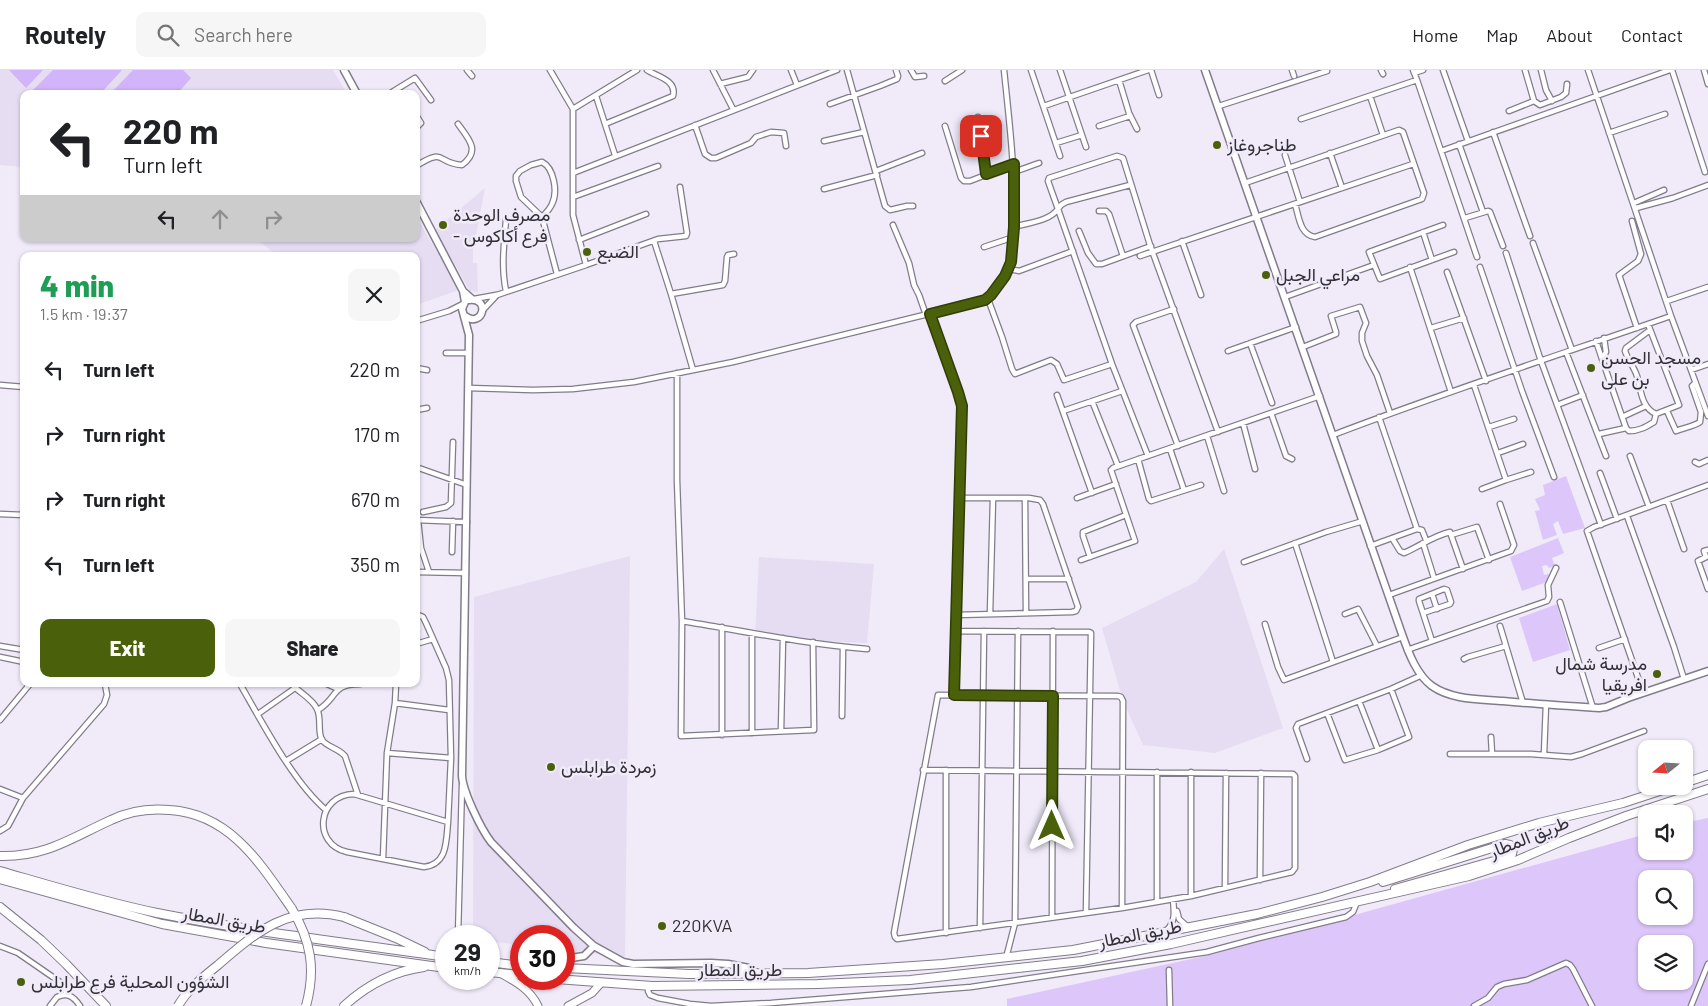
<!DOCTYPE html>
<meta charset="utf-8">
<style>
body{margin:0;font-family:Barlow,Vazirmatn,sans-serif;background:#f6f6f6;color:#202124;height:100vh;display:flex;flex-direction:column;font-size:19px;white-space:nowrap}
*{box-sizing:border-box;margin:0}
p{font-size:16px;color:#757577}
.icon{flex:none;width:28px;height:28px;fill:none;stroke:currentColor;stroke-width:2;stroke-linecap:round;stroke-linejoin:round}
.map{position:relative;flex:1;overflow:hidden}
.sheet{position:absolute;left:20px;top:182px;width:400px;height:435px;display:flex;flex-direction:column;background:#fff;border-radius:10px;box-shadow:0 1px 4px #0004}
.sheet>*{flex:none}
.guide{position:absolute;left:20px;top:20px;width:400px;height:152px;border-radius:10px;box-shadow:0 1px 4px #0004;background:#fff;color:#202124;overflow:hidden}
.needle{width:32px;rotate:252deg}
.fabs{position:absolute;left:1638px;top:670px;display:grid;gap:10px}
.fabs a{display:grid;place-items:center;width:55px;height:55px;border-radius:10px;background:#fff;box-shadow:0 1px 4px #0004;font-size:25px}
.speed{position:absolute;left:435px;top:855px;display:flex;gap:10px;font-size:25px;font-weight:700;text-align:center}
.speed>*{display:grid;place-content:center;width:65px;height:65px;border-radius:50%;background:#fff;box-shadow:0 1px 4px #0004;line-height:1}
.speed small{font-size:12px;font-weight:400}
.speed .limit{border:8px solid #d22;background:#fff;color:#111}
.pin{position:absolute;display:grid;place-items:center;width:42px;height:42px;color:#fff;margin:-21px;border-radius:10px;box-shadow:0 2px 8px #0006}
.me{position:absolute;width:55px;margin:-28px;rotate:0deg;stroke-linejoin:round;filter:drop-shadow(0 0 4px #0008)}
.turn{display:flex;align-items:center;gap:18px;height:105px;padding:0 20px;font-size:22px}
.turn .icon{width:65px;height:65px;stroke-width:2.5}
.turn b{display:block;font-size:35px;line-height:42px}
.lanes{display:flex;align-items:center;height:48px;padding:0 20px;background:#0003;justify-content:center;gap:25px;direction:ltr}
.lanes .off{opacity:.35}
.round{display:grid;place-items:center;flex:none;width:52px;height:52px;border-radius:10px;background:#f6f6f6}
.summary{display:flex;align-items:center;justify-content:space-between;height:85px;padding:0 20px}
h1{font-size:30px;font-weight:800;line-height:38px;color:#1e9e55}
.cta{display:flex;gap:10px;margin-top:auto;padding:10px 20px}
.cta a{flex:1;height:58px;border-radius:10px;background:#4a600a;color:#fff;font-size:20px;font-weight:800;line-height:58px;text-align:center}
.cta a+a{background:#f6f6f6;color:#202124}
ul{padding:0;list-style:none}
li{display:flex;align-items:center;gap:15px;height:65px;padding:0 20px}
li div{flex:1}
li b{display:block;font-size:19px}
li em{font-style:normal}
header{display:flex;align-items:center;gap:30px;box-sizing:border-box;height:70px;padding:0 25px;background:#fff;border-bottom:1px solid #e0e0e0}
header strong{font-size:24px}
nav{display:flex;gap:28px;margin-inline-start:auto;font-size:18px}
.search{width:350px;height:45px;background:#f6f6f6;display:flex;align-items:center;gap:12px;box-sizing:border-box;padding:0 18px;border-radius:10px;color:#757577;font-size:19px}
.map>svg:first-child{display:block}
.built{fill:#e6ddf3}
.green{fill:#ddc7fa;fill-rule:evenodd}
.water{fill:#d1b4f9}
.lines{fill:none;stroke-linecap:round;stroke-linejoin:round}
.street-casing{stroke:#827c8a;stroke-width:7}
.secondary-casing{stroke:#827c8a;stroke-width:9}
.primary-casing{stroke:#827c8a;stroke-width:9}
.highway-casing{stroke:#827c8a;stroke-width:10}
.street{stroke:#fff;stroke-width:4.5}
.secondary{stroke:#fff;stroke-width:6}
.primary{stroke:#fff;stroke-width:7}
.highway{stroke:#fff;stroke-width:8}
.highway-bridge-casing{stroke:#827c8a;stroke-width:10;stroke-linecap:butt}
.highway-bridge{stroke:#fff;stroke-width:8}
.route-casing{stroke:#303e06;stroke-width:12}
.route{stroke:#4a600a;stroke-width:9}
.poi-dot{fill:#4a600a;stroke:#f0eaf9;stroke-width:2}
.labels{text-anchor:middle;stroke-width:5;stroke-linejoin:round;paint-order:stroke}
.poi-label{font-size:18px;fill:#312f35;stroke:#f0eaf9;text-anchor:start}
.street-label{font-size:18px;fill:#312f35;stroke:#f0eaf9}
</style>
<header>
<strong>Routely</strong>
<div class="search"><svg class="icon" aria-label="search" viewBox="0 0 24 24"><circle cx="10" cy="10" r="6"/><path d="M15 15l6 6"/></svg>Search here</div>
<nav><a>Home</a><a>Map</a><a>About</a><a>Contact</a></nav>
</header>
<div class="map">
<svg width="1708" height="936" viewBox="0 0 1708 936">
<rect width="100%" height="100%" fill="#f0eaf9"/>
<!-- built -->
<path class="built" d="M0 0H333L347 24H24V97L0 95Z
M485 118 473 180V193H477L478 222 470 221 435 160Z
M416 146 459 220 416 235V186H278L256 169H416Z
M1224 479 1283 658 1215 683 1143 675 1123 631 1102 558 1196 512Z
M630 486 625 887 564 880V866H521V875L489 871V866H473L474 527Z
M759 487 874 494 867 573 755 568Z"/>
<!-- green -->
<path class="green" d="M1566 406 1585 458 1563 464 1558 451 1553 454 1557 465 1543 470 1535 441 1540 440 1535 429 1545 425 1543 415Z
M1558 468 1564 483 1552 488 1555 496 1549 498 1547 495 1542 496 1544 505 1549 504 1547 512 1522 521 1510 487Z
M1557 534 1570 580 1533 592 1519 548Z
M1708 748V936H1007V929L1214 884 1646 764V781H1684V753ZM1646 809H1684V846H1646ZM1646 874H1684V911H1646Z"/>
<!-- water -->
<path class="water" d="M9 0H43L26 18Z
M53 0H122L100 24H33L31 22Z
M133 0H183L191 8 177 24H110Z"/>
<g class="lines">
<defs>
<path id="street" d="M467 0 472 6
M550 0 573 39V103
M713 0 733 39
M791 0 797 15
M847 0 885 136 890 140 907 136H913
M911 0 915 7 924 6
M1031 0 1060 86
M1060 0 1086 77
M1151 0 1159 25
M1292 0 1294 6
M1381 0 1383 4
M1413 0 1417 10
M1443 0 1468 71
M1525 0 1534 31
M1541 0 1546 20 1552 31
M1588 0 1671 246 1708 346
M1672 0 1705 102
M1704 0 1708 14
M1414 3 1423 0
M1119 10 1129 43 1137 59
M945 11 962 0
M720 14 748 7 753 0
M389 24 415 8 431 30
M596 26 615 85
M1370 26 1383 65
M830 34 880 16 897 9 898 6 896 0
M1044 36 1148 0
M1219 36 1327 1
M573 39 637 0
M1509 41 1534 31 1540 35 1561 27 1566 23 1567 14
M416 45 421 53 416 58
M978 47 986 104
M1301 49 1417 10 1477 187
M605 54 673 26C677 10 658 7 647 0
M695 55 705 84 711 88H716L751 73 756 67 771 62 784 63 786 76
M945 56 961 108 964 111H970L1014 94
M1099 56 1130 46
M1493 62 1530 166
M1609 63 1665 44
M824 71 864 62
M1056 73 1082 65
M1459 74 1483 142
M1441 81 1670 0
M1330 83 1342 118
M1285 85 1300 132
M416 96C446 77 436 93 462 95 481 81 469 69 458 54
M876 101 922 83
M1014 102 1039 93
M1245 113 1399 60 1403 62 1424 123 1422 129 1315 167C1300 165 1299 147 1295 134
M824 119 877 105
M573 127 658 96
M1634 133 1664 120
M1636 138 1673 128 1708 115
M1099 141H1106L1109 144 1123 186
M542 147C546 143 550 139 552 134 558 122 554 98 542 92L531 95 520 101 516 106V111L521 127 542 147 557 204
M1465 148 1488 141 1490 142 1503 176
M1632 151 1641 184 1638 191 1619 205 1637 258
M893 155 909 193 914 215 919 225 926 245
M1443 155 1369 182 1380 209 1454 182
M1014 157C1027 153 1050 151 1058 139L1048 111 1049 108 1117 86 1123 88 1150 175 1218 362
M1079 161 1088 183 1096 194H1102L1151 176
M1423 162 1432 190
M579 170 646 144
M654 171 671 224 693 300
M1182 171 1201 225
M1533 173 1572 280
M984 177 1014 167
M1506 183 1541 291 1601 455
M1140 186 1413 94
M586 195 658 169 686 166 687 163 680 117
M1410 197 1451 322
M1480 197 1522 321 1554 407
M1009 199 1019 201 1073 181
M1447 202 1486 311
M506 221C501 197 504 174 506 150
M671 224 723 215 725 211 727 187 728 185 734 184
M1285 227 1374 195
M474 229 496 225
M988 229 1002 267 1012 299 1015 304 1051 290 1057 294 1064 310 1112 294 1148 386
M1667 231 1708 217
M1174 239 1136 252 1133 255 1178 376
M482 241 497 225 586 195 573 145V103L837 0
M930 244 961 332 954 561
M416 251 449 241 463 234
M1648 254 1679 335 1656 344C1641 337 1641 320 1637 306 1634 297 1628 290 1625 281L1626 278 1650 260
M1431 258 1464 248
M1596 271 1602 289
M1250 273 1272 333
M1303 277 1336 264V262L1331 246 1360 237 1366 253 1362 263V271L1367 286 1377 305 1390 343
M1228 281 1296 257
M1566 282 1606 386
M446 283H468
M1112 294 1058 139 1061 135 1066 132 1130 115
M416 298 427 300
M1691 300 1708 294
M677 303V410L682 551 681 666 814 660 813 572
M0 315 24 317
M1474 315 1506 410 1482 419
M468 318 533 320 573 319 634 312 733 292 985 230C996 223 1008 205 1011 193 1014 178 1014 162 1014 146 1015 97 1009 49 1004 0
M1057 325 1092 423
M1092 331 1118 396
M1557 335 1583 325
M416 340 427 338
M1063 341 1122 321
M1667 341 1676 361C1683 358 1695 356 1700 352L1701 342 1692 316 1695 313
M1271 343 1286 386 1292 389
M1622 347 1646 336
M1243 353 1255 399
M1489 357 1514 349
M1626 358 1629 361C1639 361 1646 357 1654 352L1656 344
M1599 364 1626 358 1602 289 1606 282 1604 268
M1333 365C1445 322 1559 285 1671 246
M1207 366 1224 421
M1170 379 1184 420
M1498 383 1523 374
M1630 386 1649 437
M1138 389 1149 429 1151 431 1201 415
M1695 392 1699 394 1708 390
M416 397 467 415
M1600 403 1617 449
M1506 410 1531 402
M1025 428 1026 543
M1077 428 1116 414
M1667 430 1684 479
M423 442 446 437 451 433 453 372
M0 444 24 445
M1627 446 1674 577 1684 609
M416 450 467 452
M418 450 421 478 429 502
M1417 459 1422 460 1426 470
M1451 465 1477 457 1489 490
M1392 468 1400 481 1404 483C1420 476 1433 466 1450 462L1463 499
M1295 473 1333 592
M1423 473 1434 508
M1370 476 1417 459 1379 347
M1708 480 1704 481 1706 487 1698 491 1708 519
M452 482 453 451
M1090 487 1083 466V462L1126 445
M1081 490 1135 471 1111 400 1113 398 1320 326
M1244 492 1326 462 1363 451
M416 502 466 503
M1026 509H1069
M1432 524 1437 539
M1389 525 1511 481 1514 475 1500 434
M1560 532 1593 638
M1423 543 1450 534 1451 532 1447 520 1444 519 1419 529V531L1432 571
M416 544 423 547 426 553 446 598 449 610 451 688 448 752
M990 544 993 428
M1345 544 1358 539 1377 576
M955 545 1072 542 1076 541 1078 537 1043 434 1040 430 1029 428H959
M682 551C743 561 805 574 867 579
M1265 554 1278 597 1284 610 1403 567
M1500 556 1523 633
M722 557V665
M416 574 433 569
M0 576 24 580
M1599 578 1625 569
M1407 580 1547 531 1549 527 1548 515 1556 498
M0 587 24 592
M1464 589 1468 587 1506 576
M240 614C262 652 293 712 326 740
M292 614C299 623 312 628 317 639 322 649 317 661 322 670 327 677 338 678 345 686L358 725
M327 614 338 619
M1643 622 1587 461 1594 457 1708 415
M953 625 954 561 1089 562 1091 563 1086 843
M1359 631 1378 680
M395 633 449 640
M318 640C338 628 331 614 360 614
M1327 643 1345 690 1378 680 1409 667 1391 619
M258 644 295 618
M842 646 843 577
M0 650 30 614
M781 661 783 568
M752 663V563
M1491 667 1492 684
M387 683 451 688
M1450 684H1531L1571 687 1582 684 1644 661
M1544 684 1546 634
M1307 689 1296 658 1298 654 1391 619 1422 605
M286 691 322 669
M923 700 1293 704 1295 706V798L1292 802 1191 826 1122 838 897 869 895 867 894 863 938 625 1118 626 1121 627 1123 631 1122 838
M946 700V863
M1157 702V832
M0 719 23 728
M354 724 448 752C446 771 448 794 424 797L347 782C312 774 317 725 354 724Z
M0 761 8 756 23 728 104 634 107 625 105 614
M383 789 387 683 395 633 396 614
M1260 810 1261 703
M1225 817 1226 703
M1191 826V702
M1177 841 1179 849 1188 857
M1052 847 1053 561
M980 858 984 561
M1167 860C1176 850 1174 842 1173 829
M458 866 462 715
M0 876 18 883 60 912 65 918 66 924
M1006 888 1015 853 1018 561
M1169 900 1170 936
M649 916 648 921 650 925 658 928 690 934 711 936 771 933 971 917 1207 882 1259 868 1346 847 1353 842 1357 832
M50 936 57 927C68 922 74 927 80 936
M1474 936 1488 928 1497 917 1504 914 1527 910 1566 893 1570 895 1573 899 1592 936
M1691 936 1708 894"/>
<path id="secondary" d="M344 0 357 24
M1205 0 1403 567C1409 584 1417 605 1432 616 1452 630 1479 629 1503 631 1535 634 1567 636 1599 638L1606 637 1628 628 1708 601
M416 131 463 221 472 229
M463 221 465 232 462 239 469 265 462 706C463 722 481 759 491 772L574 858 594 876 623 892 633 894 711 893 728 894 749 898 757 903
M465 246C483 259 491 227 469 230
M564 889 584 886 594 876"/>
<path id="primary" d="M500 903C516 912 530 919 538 936
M568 936 592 923 601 913"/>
<path id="highway" d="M1684 713 1708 705
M0 786C46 787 71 768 111 750 129 741 149 738 170 740 230 744 260 793 292 839
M0 801C52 816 104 832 157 843 253 862 350 873 446 887
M0 809 162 854 266 873 446 898
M1383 812 1505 774 1510 775 1513 779 1512 784 1508 787 1395 819
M0 837 41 870 66 894 106 936
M344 847 396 868 425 882
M489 892 521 896
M564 898 689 904 808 903 943 894 1073 880 1257 844 1322 827 1370 812 1468 775 1539 753 1623 733 1675 716
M489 902 521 905
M556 909 652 916 818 914 910 910 1082 891 1171 874 1469 806 1518 790 1569 768 1626 746 1708 719
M344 936C367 915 393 901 424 897"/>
</defs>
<!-- street casing -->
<use href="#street" class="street-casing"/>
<!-- secondary casing -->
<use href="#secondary" class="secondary-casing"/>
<!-- primary casing -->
<use href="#primary" class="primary-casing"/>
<!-- highway casing -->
<use href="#highway" class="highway-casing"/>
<!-- street -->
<use href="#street" class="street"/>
<!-- secondary -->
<use href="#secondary" class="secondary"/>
<!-- primary -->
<use href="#primary" class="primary"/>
<!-- highway -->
<use href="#highway" class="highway"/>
<defs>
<path id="highway-bridge" d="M292 839C311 871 316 899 306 936
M178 936C187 920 203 907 218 895 256 862 290 833 344 847"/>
</defs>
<!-- highway-bridge casing -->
<use href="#highway-bridge" class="highway-bridge-casing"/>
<!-- highway-bridge -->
<use href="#highway-bridge" class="highway-bridge"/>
</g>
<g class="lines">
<defs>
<path id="route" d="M981 66 986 104 1014 94V157L1011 192 1005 206 991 225 985 230 930 244 958 322 962 336 954 625 1053 626 1052 756"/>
</defs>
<!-- route casing -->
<use href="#route" class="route-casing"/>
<!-- route -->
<use href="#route" class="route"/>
</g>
<!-- markers -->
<g class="poi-dot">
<circle cx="1217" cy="75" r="5"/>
<circle cx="443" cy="155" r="5"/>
<circle cx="587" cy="182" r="5"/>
<circle cx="1266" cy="205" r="5"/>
<circle cx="1591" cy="298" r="5"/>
<circle cx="1657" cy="604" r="5"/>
<circle cx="551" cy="697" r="5"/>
<circle cx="662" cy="856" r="5"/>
<circle cx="21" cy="912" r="5"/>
</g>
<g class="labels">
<!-- poi labels -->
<g class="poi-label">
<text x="1227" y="81">طناجروغاز</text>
<text x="453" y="151">مصرف الوحدة<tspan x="453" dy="21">- فرع أكاكوس</tspan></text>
<text x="597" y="188">الضبع</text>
<text x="1276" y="211">مراعي الجبل</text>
<text x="1601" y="294">مسجد الحسن<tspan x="1601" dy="21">بن على</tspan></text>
<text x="1647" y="600" text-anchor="end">مدرسة شمال<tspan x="1647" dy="21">افريقيا</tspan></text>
<text x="561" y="703">زمردة طرابلس</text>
<text x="672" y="862">220KVA</text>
<text x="31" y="918">الشؤون المحلية فرع طرابلس</text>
</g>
<!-- street labels -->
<g class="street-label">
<text transform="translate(1529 767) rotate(-22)" y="6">طريق المطار</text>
<text transform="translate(224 850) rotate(10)" y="6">طريق المطار</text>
<text transform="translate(1140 864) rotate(-11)" y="6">طريق المطار</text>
<text x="740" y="906">طريق المطار</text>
</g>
</g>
</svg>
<div class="fabs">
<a><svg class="needle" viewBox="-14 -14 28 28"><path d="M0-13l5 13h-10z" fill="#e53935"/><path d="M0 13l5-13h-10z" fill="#757577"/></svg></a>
<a><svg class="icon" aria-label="sound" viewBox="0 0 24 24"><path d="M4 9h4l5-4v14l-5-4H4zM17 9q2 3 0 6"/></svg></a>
<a><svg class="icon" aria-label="search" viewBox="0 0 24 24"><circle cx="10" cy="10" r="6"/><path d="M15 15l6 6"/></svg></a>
<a><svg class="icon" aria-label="layers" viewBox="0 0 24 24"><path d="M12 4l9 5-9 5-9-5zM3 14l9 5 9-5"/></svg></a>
</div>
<div class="speed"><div>29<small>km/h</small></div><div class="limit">30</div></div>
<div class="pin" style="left:981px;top:66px;background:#d93025"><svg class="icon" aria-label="arrive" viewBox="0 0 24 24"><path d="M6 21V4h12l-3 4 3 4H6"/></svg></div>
<svg class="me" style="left:1052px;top:756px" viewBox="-20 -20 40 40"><path d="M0-17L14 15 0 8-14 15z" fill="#4a600a" stroke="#fff" stroke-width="4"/></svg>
<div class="guide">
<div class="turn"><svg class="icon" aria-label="left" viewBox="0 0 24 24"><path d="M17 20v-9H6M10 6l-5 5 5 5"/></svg><div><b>220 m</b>Turn left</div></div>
<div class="lanes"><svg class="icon" aria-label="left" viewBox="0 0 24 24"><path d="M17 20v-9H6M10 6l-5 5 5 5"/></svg><svg class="icon off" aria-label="ahead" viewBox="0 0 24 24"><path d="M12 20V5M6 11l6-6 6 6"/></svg><svg class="icon off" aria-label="right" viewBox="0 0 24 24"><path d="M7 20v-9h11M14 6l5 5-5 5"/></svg></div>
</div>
<section class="sheet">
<div class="summary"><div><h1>4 min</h1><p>1.5 km · 19:37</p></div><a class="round"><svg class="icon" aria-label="close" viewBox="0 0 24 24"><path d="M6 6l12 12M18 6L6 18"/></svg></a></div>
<ul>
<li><svg class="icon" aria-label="left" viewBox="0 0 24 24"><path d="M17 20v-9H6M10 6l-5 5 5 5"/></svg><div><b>Turn left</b></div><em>220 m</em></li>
<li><svg class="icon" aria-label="right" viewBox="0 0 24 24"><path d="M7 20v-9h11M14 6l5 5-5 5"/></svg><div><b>Turn right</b></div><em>170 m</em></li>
<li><svg class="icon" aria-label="right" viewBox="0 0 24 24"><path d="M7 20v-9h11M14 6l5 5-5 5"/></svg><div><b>Turn right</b></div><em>670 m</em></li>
<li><svg class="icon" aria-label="left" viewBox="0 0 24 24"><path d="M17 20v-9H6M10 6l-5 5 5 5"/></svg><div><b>Turn left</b></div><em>350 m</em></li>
</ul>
<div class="cta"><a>Exit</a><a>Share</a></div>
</section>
</div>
